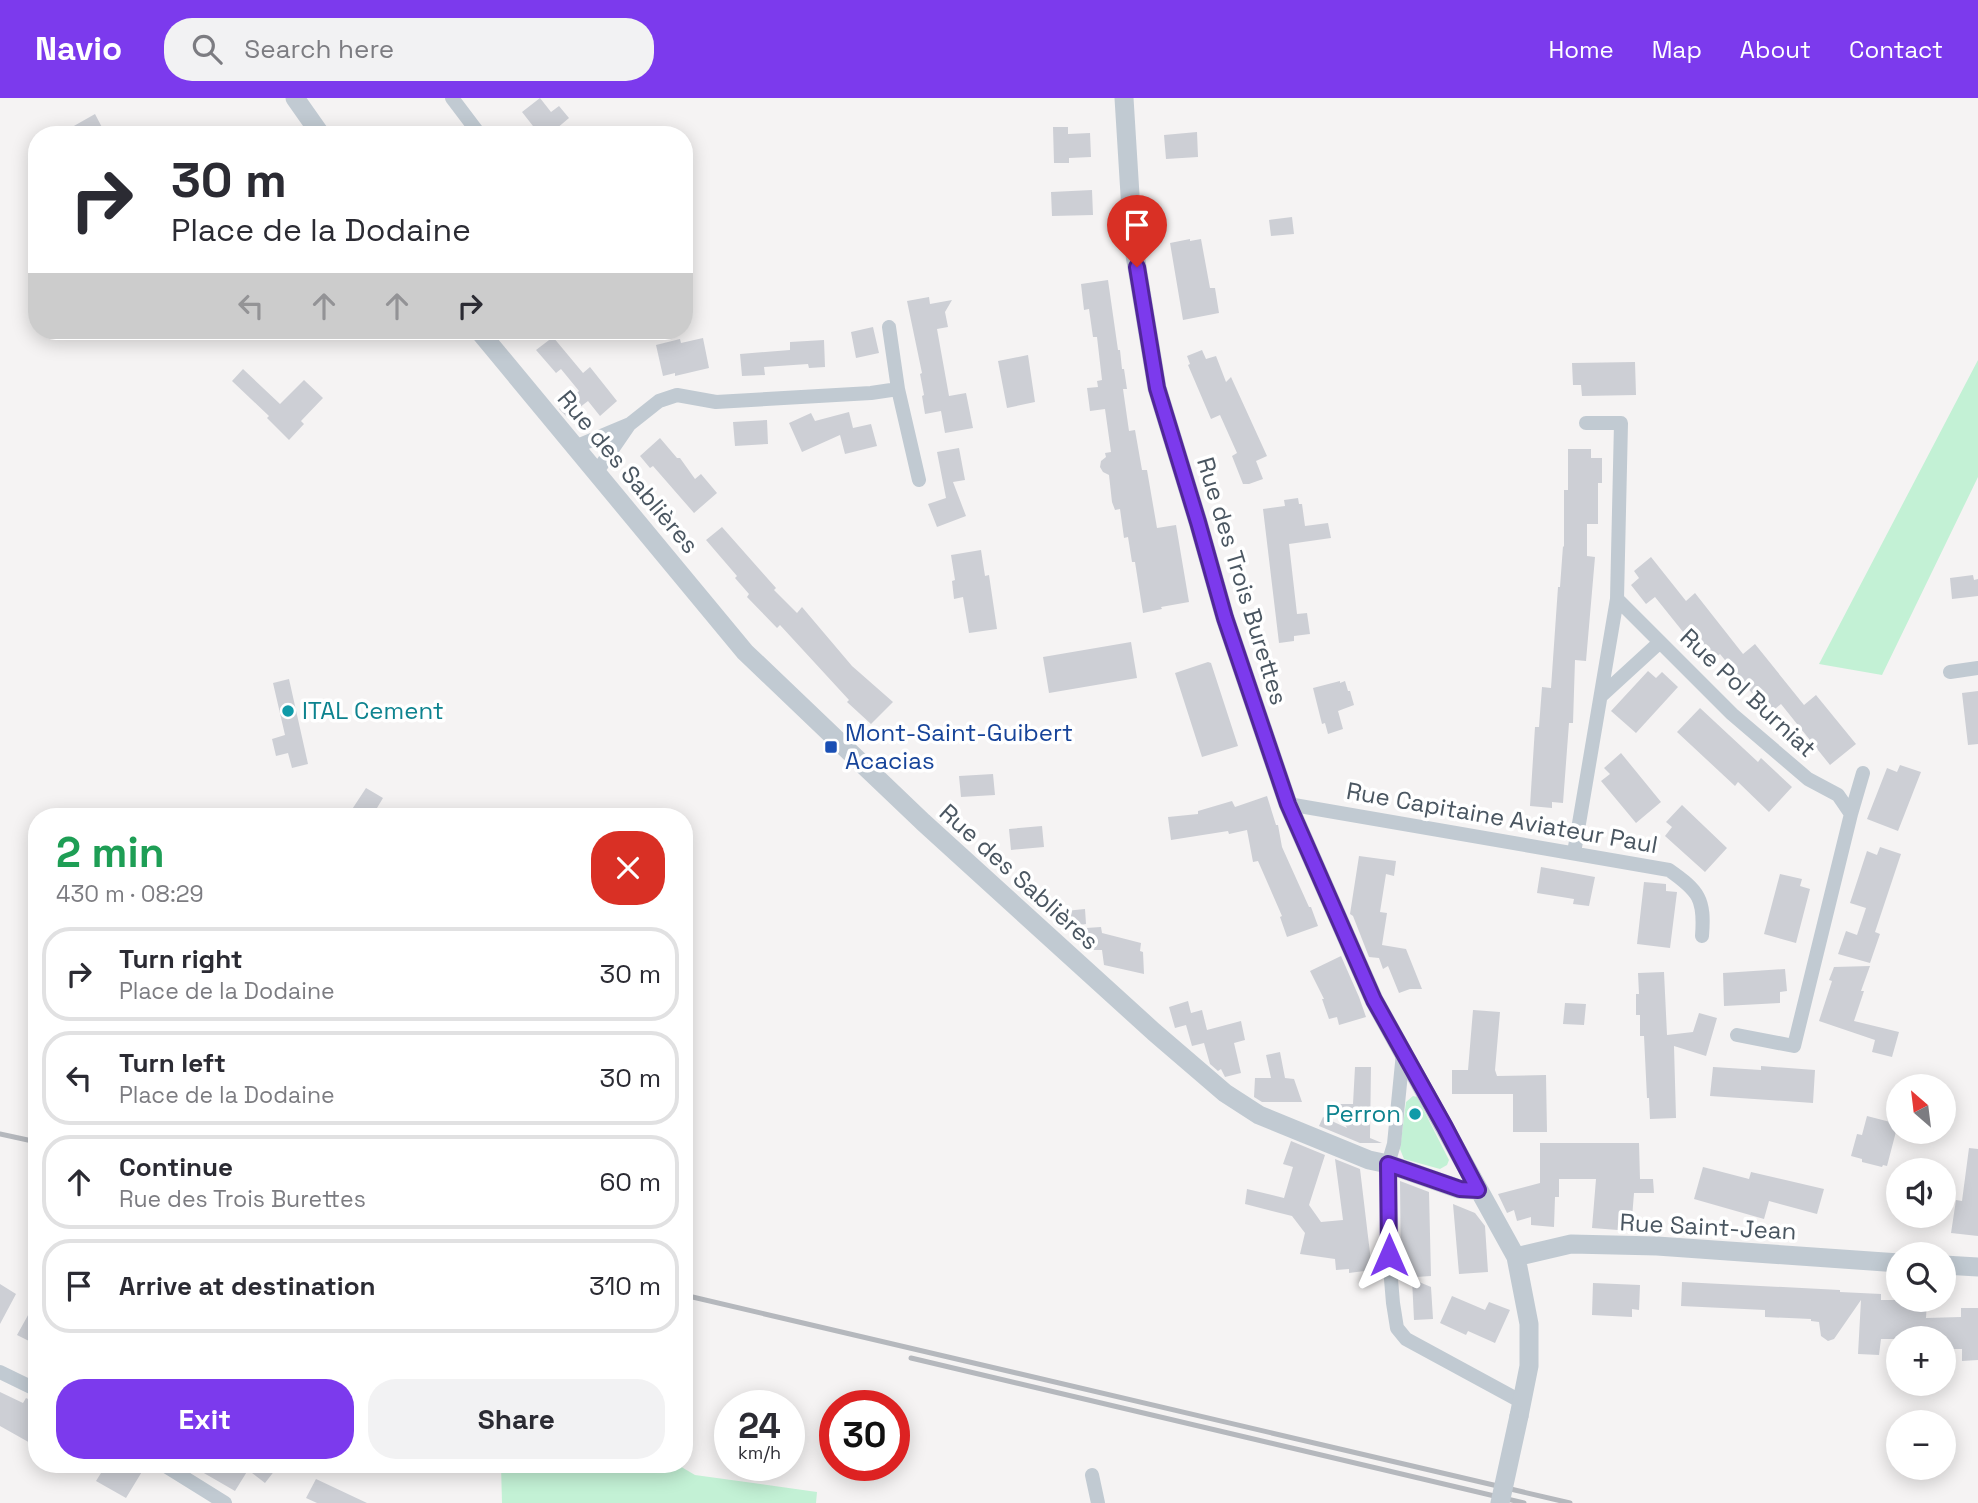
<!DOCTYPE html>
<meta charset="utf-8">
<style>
body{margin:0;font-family:"Space Grotesk",sans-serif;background:#f2f2f3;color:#2b2b33;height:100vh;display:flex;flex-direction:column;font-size:26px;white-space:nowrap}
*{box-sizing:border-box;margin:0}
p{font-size:23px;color:#7c7c81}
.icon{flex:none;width:38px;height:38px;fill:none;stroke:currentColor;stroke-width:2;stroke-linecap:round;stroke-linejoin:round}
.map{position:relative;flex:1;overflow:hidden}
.details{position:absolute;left:28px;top:710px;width:665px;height:665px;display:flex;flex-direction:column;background:#fff;border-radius:28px;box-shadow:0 4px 18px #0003}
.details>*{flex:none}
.guide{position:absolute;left:28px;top:28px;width:665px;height:214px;border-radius:28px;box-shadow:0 4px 18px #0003;background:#fff;color:#2b2b33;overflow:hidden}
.needle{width:46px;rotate:332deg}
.fabs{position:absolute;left:1886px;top:976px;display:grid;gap:14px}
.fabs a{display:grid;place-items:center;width:70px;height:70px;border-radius:50%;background:#fff;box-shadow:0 4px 18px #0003;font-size:35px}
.speed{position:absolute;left:714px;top:1292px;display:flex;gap:14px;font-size:35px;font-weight:700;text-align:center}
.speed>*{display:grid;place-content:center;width:91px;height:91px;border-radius:50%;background:#fff;box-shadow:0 4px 18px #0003;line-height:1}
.speed small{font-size:18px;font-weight:400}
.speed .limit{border:10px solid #d22;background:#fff;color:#111}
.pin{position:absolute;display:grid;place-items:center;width:60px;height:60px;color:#fff;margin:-72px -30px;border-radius:50% 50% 50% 0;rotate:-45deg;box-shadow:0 0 7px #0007}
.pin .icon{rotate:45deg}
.me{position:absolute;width:77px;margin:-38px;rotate:0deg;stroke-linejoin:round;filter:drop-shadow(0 0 5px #0008)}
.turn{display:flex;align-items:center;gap:24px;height:147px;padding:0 28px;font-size:32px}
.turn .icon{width:91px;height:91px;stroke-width:2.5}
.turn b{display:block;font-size:49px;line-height:60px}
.lanes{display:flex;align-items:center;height:66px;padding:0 28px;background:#0003;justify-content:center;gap:35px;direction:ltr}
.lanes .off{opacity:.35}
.round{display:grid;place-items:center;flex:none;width:74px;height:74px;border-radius:28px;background:#f2f2f3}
.headline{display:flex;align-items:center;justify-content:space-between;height:119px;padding:0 28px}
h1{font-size:42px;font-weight:700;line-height:52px;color:#1e9e55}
.primary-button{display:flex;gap:14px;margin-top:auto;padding:14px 28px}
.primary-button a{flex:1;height:80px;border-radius:28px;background:#7c3aed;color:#fff;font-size:28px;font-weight:700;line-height:80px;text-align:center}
.primary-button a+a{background:#f2f2f3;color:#2b2b33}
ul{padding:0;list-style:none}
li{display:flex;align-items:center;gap:21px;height:94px;margin:0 14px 10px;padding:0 14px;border:4px solid #e1e1e2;border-radius:28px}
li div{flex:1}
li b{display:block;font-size:26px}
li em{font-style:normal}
header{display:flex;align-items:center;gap:42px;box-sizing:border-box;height:98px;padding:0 35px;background:#7c3aed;color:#fff}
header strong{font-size:33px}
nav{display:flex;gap:38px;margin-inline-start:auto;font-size:24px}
.search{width:490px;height:63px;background:#f2f2f3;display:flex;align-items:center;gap:18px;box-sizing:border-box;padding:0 24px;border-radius:28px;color:#7c7c81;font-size:26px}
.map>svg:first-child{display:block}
.green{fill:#c3f1d5}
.building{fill:#cdcfd5}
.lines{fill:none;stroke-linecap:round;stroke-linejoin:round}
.minor{stroke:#c1cad2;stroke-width:14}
.tertiary{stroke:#c1cad2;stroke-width:19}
.rail{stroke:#b5b8bd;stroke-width:5}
.tertiary-bridge{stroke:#c1cad2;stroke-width:19}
.route-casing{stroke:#51269a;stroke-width:18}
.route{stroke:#7c3aed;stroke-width:12}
.culture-dot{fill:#0f9aa8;stroke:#fff;stroke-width:2.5}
.transit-dot{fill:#1a4fb4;stroke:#fff;stroke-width:2.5}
.labels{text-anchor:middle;stroke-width:7;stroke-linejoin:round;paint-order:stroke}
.street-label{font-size:24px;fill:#4a5661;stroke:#fff}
.culture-label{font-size:24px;fill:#0d838f;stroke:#fff;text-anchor:start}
.transit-label{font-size:24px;fill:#164399;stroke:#fff;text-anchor:start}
</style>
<header>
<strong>Navio</strong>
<div class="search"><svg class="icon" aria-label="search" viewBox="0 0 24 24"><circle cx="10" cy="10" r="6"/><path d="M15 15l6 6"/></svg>Search here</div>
<nav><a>Home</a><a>Map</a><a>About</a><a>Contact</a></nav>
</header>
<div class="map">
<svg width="1978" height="1405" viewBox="0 0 1978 1405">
<rect width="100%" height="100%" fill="#f5f3f3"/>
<!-- green -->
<path class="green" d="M1978 262V379L1882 577 1819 566Z
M1413 998 1417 999 1449 1062 1447 1067 1440 1071 1404 1061 1400 1051 1406 1004Z
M501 1367H678L695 1377 817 1394 816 1405H502Z"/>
<!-- building -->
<path class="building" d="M540 0 551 14 559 8 569 20 549 37H540L522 14Z
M95 16 106 37H58Z
M1053 29H1068V36L1090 35 1091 59 1069 60V65H1054Z
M1197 34 1198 59 1166 61 1164 37Z
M1092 92 1093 117 1052 118 1051 94Z
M1292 119 1294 136 1271 138 1269 122Z
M1190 141V143L1201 141 1210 190H1215L1219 215 1183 222 1170 145Z
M1108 182 1118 252H1120L1122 271H1124L1127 291H1123L1129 333 1135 332 1142 372H1147L1157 430 1176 427 1189 504 1161 509 1162 511 1143 515 1135 464H1132L1128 439 1124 440 1120 411 1115 412 1112 404 1109 377 1103 374 1100 369 1101 363 1106 359 1105 355 1111 354 1105 311 1090 313 1087 290 1098 289 1097 283 1102 282 1097 239H1093L1089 211 1084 212 1081 186Z
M929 199 930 206 952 202 945 214 948 229 937 231 949 298 966 295 973 330 945 335 941 313 925 316 922 298 924 297 920 276 922 275 907 203Z
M873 229 879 255 856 260 851 234Z
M553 239 583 275 590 269 617 303 600 318 588 303 567 319 559 311 579 293 561 271 556 275 536 252Z
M703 240 709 270 675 278V275L663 278 656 247 680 241 681 245Z
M824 242 825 269 809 270 808 266 764 269 765 277 742 278 740 256 790 252V244Z
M1202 252 1206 261 1216 258 1226 284 1231 279 1267 358 1256 363 1263 381 1249 386H1243L1232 358 1237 355 1220 317 1211 321 1188 267 1190 266 1187 258Z
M1028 257 1035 304 1007 310 998 263Z
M1635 264 1636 297 1582 298 1581 287H1573L1572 265Z
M243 271 280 306 304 282 323 300 301 323 304 326 289 342 267 320 269 318 232 283Z
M849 314 853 330 871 326 877 348 845 356 840 337 802 354 789 325 811 315 815 323Z
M767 322 768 346 735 348 733 324Z
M660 340 677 360H680L695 381 701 376 717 395 694 415 653 368 650 370 640 358Z
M959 350 965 382 953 384 966 418 937 429 928 406 946 400 937 354Z
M1568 351H1591V360H1602V385H1598V426H1587V458L1595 459 1586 563 1575 562 1573 625H1569L1563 705 1552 704V710L1530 708 1535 629H1539L1542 589 1551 590 1558 489H1560L1563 448 1564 449V392H1568Z
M1298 400 1299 406H1302L1305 428 1328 425 1331 440 1289 446 1297 516 1307 515 1310 536 1294 538V543L1279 545 1263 411 1285 408 1284 402Z
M722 429 776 490 774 492 797 515 802 509 852 568 893 604 871 626 847 604 849 602 780 527 777 530 747 499 749 496 735 480 737 478 706 442Z
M981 452 985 478 989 477 997 531 969 535 963 499 954 501 952 483 955 482 951 457Z
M1651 459 1686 503 1695 495 1743 556 1755 546 1804 607 1816 597 1856 646 1830 667 1781 606 1769 616 1720 556 1708 565 1655 499 1646 506 1631 487 1639 480 1634 473Z
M1973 477 1974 482 1978 481V498L1952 501 1950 480Z
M1131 544 1137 580 1049 595 1043 559Z
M1208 564 1211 565 1238 648 1202 659 1175 575Z
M1648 573 1656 580 1662 574 1678 589 1636 635 1611 613Z
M289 581 308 666 292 670 288 655 276 658 272 641 285 637 273 585Z
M1340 583V585L1345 583 1348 593H1350L1354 607 1338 613 1343 631 1328 636 1325 625 1322 626 1313 590Z
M1978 593V646L1968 647 1962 595Z
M1700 610 1758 664 1761 660 1792 689 1769 714 1738 684 1735 688 1677 634Z
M1621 655 1661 704 1636 725 1601 683 1610 676 1604 670Z
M1900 667 1921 674 1898 733 1867 721 1887 670 1897 674Z
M993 676 995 697 961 699 959 678Z
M366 690 383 700 374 715 370 713 366 719H347Z
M1267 698 1276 727H1278L1282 749 1309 809H1311L1318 828 1287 839 1280 819 1282 818 1258 763 1253 764 1247 732 1229 736 1228 733 1171 742 1168 719 1198 716V713L1232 703 1235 709Z
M1682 707 1727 750 1705 774 1665 738 1672 729 1666 724Z
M1042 728 1044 749 1011 752 1009 731Z
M1880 749 1901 756 1875 834 1880 836 1870 865 1838 856 1846 833 1857 837 1866 810 1850 805 1867 753 1877 757Z
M1359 758 1396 763 1394 778 1386 776 1380 814 1387 815 1382 847 1406 851 1422 891H1410L1399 895 1388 868 1383 871 1379 860 1369 859 1353 818 1350 816Z
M1541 769 1595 779 1589 808 1573 806 1574 801 1537 795Z
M1780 776 1802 781 1800 788 1810 791 1796 845 1764 836Z
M1644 784 1666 786V793L1677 794 1670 850 1637 846Z
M1085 811 1086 826 1066 829 1065 813Z
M1101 829 1102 835 1141 845 1140 853 1143 854 1144 876 1104 867 1102 852H1088L1086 830Z
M1341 858 1359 899 1366 919 1339 927 1337 919 1329 921 1322 901H1324L1310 873Z
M1870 868 1861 893H1864L1854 923 1899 934 1892 959 1872 954 1875 942 1819 923 1832 883 1829 882 1834 869Z
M1785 871 1787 893 1780 894V905L1724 908 1723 875Z
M1664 874 1667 937 1693 934 1699 915 1717 920 1706 958 1674 948 1676 1020 1650 1021 1649 1000H1647L1644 938H1640V917H1636V896H1639L1638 875Z
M1188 903 1191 915 1202 912 1207 932 1241 923 1245 942 1234 945 1241 975 1225 979 1221 971 1218 973 1210 966 1204 945 1192 948 1186 927 1175 930 1169 909Z
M1565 905 1586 906 1584 927 1563 926Z
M1473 912 1500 914 1495 972 1497 978 1546 977 1547 1034H1513V996H1452V972H1468Z
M1280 954 1285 980 1294 981 1302 1004H1262L1254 999 1255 980H1271L1266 957Z
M1761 968 1815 972 1813 1005 1710 998 1713 969 1761 972Z
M1355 969H1371L1370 1040 1382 1045H1360L1319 1028 1323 1019 1347 1030 1335 1006H1353Z
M1867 1018 1898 1026 1887 1068 1883 1067 1882 1069 1862 1064V1061L1851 1058 1857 1036 1862 1037Z
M1291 1043 1325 1057 1309 1107 1321 1124 1343 1122 1335 1061 1360 1071 1372 1172 1349 1175V1171L1336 1172 1335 1161 1300 1156 1305 1135 1292 1118 1245 1106 1247 1091 1284 1100 1293 1069 1283 1066Z
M1540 1045H1639L1640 1081H1653L1654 1095H1634L1631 1133 1592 1130 1596 1081H1559V1099H1555L1554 1129 1531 1127V1119L1517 1123 1514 1112 1507 1115 1498 1096 1540 1085Z
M1969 1050 1978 1051V1138L1951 1135 1956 1102 1962 1103Z
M1703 1069 1749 1081 1751 1074 1824 1091 1817 1116 1769 1103 1764 1121 1694 1101Z
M1400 1083 1429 1094 1431 1178 1401 1180Z
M1453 1106 1475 1115 1485 1128 1488 1174 1459 1176Z
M1412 1181 1431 1189 1433 1221 1414 1222Z
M1682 1184 1840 1192V1194L1881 1196V1202H1927L1926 1220 1961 1219V1210H1978V1262L1962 1263V1251H1946V1241H1881L1879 1257 1858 1256 1861 1202 1834 1241 1828 1243 1821 1238 1819 1224 1811 1223V1221L1765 1219V1212L1681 1208Z
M1593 1185 1640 1187 1639 1212 1632 1211V1219L1592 1217Z
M0 1186 16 1196 0 1226Z
M1452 1198 1485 1212 1489 1204 1510 1212 1495 1245 1468 1233 1466 1237 1440 1225Z
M37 1201V1247L17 1237Z
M0 1294 23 1305 26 1300 37 1305V1338L32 1346 0 1328Z
M106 1367H146L126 1400 96 1383Z
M190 1367H279L265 1385 248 1372 235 1393Z
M316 1381 367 1405H317L306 1400Z"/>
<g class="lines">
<!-- minor -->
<path class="minor" d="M452 0 480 37
M889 229 898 291 919 382
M575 349 630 326 659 303 677 297 716 304 871 295 898 291
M596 375 629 327
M1617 501 1732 616 1808 681 1838 697 1851 716 1794 948 1737 937
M1950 574 1978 570
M1601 598 1660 544
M1288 706 1669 772C1699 793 1705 801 1702 838
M1851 716 1863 675
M1574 755 1617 501 1621 325H1586
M1403 955 1394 1046 1388 1066 1389 1157 1393 1205 1397 1230 1406 1241 1522 1304
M0 1274 37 1292
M164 1367 225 1405
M1092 1377 1098 1405"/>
<!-- tertiary -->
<path class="tertiary" d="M295 0 321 37
M1124 0 1133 145 1157 290 1198 424 1225 520 1288 706 1374 902 1516 1159 1529 1226V1268L1519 1318
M479 233 745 554 923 724 1154 934 1225 995 1259 1017 1369 1062 1388 1066 1459 1091 1478 1092
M1516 1159 1571 1146 1657 1148 1899 1165
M1944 1167 1978 1169"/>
<!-- rail -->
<path class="rail" d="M0 1036 37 1044
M684 1197 1570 1405
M911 1260 1524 1405"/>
<!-- tertiary-bridge -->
<path class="tertiary-bridge" d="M1500 1405 1519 1318"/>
</g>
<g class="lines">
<defs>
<path id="route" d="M1137 169 1157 290 1198 424 1225 520 1288 706 1374 902 1445 1029 1478 1092 1460 1091 1388 1066 1389 1157"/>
</defs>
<!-- route casing -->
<use href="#route" class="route-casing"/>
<!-- route -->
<use href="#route" class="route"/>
</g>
<!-- markers -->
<g class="culture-dot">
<circle cx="288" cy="613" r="7"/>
<circle cx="1415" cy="1016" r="7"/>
</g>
<rect class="transit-dot" x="824" y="642" width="14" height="14" rx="3.5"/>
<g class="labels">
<!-- street labels -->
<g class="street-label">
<text transform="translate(628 374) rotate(50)" y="8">Rue des Sablières</text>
<text transform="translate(1242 483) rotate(73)" y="8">Rue des Trois Burettes</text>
<text transform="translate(1748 595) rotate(43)" y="8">Rue Pol Burniat</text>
<text transform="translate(1502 720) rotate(10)" y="8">Rue Capitaine Aviateur Paul</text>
<text transform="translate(1019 779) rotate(42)" y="8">Rue des Sablières</text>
<text transform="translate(1708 1129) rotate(3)" y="8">Rue Saint-Jean</text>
</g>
<!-- culture labels -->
<g class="culture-label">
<text x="302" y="621">ITAL Cement</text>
<text x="1401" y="1024" text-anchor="end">Perron</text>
</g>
<!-- transit labels -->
<g class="transit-label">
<text x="845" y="643">Mont-Saint-Guibert<tspan x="845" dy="28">Acacias</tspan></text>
</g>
</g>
</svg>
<div class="fabs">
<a><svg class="needle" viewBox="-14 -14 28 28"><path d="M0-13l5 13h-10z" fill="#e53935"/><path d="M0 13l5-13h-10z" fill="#7c7c81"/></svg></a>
<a><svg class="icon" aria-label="sound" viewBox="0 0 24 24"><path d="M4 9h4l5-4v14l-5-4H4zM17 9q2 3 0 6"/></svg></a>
<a><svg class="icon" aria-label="search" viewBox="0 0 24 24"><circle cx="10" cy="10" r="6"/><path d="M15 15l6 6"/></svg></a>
<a>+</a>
<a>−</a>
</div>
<div class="speed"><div>24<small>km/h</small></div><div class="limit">30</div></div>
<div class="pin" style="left:1137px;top:169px;background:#d93025"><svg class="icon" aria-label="arrive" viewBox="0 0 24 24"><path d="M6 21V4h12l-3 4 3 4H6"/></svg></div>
<svg class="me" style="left:1389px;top:1157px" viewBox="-20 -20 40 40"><path d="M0-17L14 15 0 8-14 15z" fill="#7c3aed" stroke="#fff" stroke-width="4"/></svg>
<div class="guide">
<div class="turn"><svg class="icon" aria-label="right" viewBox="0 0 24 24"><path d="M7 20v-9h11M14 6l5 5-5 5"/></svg><div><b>30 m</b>Place de la Dodaine</div></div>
<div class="lanes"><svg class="icon off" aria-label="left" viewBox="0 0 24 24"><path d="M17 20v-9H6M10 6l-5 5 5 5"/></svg><svg class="icon off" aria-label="ahead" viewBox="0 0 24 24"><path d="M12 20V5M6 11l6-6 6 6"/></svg><svg class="icon off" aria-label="ahead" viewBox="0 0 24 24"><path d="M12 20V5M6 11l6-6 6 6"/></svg><svg class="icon" aria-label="right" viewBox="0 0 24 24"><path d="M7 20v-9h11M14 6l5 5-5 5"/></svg></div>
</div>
<section class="details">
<div class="headline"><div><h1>2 min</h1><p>430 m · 08:29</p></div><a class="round" style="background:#d93025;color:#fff"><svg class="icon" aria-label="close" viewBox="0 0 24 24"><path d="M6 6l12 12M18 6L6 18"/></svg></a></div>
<ul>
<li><svg class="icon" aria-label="right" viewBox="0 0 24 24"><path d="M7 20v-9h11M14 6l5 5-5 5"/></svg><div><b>Turn right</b><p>Place de la Dodaine</p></div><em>30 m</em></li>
<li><svg class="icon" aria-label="left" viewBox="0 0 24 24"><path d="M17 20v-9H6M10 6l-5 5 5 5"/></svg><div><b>Turn left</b><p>Place de la Dodaine</p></div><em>30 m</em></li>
<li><svg class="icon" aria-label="ahead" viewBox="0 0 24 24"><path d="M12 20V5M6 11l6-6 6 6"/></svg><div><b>Continue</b><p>Rue des Trois Burettes</p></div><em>60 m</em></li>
<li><svg class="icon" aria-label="arrive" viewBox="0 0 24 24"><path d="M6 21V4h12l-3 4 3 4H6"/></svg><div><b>Arrive at destination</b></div><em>310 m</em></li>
</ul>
<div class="primary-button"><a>Exit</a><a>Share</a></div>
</section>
</div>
